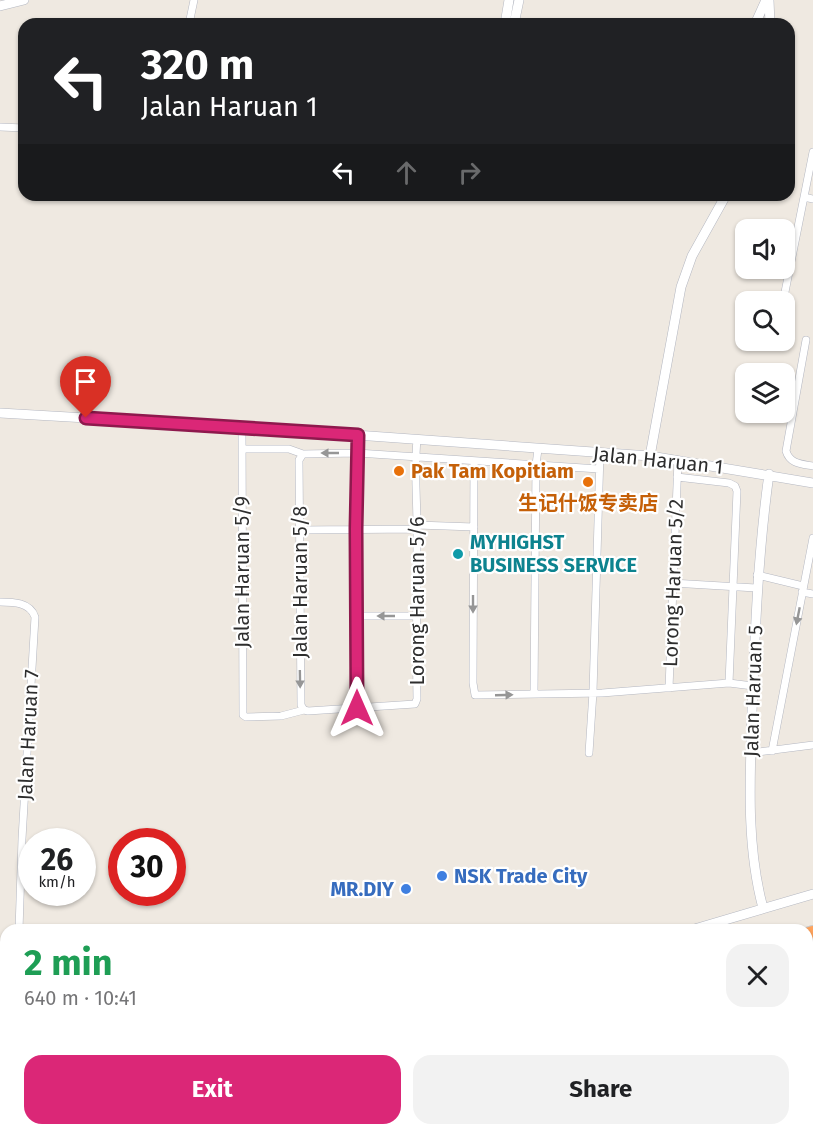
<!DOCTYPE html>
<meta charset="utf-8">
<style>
body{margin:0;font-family:"Fira Sans","Noto Sans SC",sans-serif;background:#f2f2f2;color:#202124;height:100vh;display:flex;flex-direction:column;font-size:22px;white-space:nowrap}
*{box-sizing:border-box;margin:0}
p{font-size:20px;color:#757577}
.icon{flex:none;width:33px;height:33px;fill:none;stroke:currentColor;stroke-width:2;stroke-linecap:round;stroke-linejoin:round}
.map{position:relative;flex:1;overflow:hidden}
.sheet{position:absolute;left:0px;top:924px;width:813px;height:212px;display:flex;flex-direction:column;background:#fff;border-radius:18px 18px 0 0;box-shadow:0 2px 4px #0004}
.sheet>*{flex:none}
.banner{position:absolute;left:18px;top:18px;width:777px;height:183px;border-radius:18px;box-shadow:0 2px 4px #0004;background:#202124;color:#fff;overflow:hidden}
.fabs{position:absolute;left:735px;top:219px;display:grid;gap:12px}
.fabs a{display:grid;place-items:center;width:60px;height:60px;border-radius:12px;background:#fff;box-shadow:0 2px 4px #0004;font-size:30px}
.speed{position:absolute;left:18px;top:828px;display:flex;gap:12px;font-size:30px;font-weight:700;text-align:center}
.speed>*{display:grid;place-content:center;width:78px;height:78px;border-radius:50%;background:#fff;box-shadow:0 2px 4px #0004;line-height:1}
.speed small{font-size:15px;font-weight:400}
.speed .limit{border:9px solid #d22;background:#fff;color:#111}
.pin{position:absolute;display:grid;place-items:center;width:51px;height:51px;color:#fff;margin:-62px -26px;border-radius:50% 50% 50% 0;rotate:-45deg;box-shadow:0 0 6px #0007}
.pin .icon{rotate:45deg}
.me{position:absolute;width:66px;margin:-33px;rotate:0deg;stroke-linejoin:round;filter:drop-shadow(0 0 4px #0008)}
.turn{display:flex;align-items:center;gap:21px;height:126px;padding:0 24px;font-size:27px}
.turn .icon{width:78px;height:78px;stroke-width:2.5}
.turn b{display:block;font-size:42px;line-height:51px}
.lanes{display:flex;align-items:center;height:57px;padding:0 24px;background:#0003;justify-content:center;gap:30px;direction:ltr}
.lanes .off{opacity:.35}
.round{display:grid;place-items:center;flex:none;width:63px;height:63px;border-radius:18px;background:#f2f2f2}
.head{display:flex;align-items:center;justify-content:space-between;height:102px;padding:0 24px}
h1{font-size:36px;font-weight:700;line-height:45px;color:#1e9e55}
.primary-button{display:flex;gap:12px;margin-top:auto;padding:12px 24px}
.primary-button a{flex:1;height:69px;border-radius:18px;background:#db2777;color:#fff;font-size:24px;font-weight:700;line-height:69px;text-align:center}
.primary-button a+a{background:#f2f2f2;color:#202124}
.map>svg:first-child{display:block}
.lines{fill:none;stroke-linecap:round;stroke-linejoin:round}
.street-casing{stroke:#b4b7c1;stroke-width:8}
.secondary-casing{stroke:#b4b7c1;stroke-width:10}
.highway-casing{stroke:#c9c9c9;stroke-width:14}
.street{stroke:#fff;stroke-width:7}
.secondary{stroke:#fff;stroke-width:9}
.highway{stroke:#ffa35c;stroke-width:12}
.oneway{fill:#969696}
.route-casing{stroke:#8e194d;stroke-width:15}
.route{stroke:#db2777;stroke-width:10}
.food-dot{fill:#e8710a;stroke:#fff;stroke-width:2}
.culture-dot{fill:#0f9aa8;stroke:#fff;stroke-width:2}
.shop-dot{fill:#3f7fe0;stroke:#fff;stroke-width:2}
.labels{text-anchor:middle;stroke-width:4.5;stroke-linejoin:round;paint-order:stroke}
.street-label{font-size:20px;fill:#2e2e2e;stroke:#fff}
.food-label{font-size:20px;font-weight:bold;fill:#c56008;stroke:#fff;text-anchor:start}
.culture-label{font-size:20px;font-weight:bold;fill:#0d838f;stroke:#fff;text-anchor:start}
.shop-label{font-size:20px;font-weight:bold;fill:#366cbe;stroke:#fff;text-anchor:start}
</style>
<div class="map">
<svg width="813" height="1135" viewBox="0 0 813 1135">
<rect width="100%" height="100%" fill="#efe9e1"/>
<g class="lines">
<defs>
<path id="street" d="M189 24 194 0
M0 127 24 128
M804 197 813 199
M783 302 813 152
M806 340 786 451C790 464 801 464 813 466
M242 427 243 715 246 717 281 716 304 710 308 711 415 704 417 699C416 642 417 585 417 528 417 499 414 469 417 440
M242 449H289L303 454 357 453 599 469
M303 454 299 460 301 705 304 710
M474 461 473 683 475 695 602 693 729 683 753 686
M677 477 729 483 735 486 737 491 729 683
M417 525 474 527
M300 530 417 529
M757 575 803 586
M672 583 756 588
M802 592 813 594
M0 602C13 602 30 602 35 617L22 839 19 930
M357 616H415
M669 688 678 460
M534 694 536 465 538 449
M357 708 356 529 358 435
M772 751 813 538
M589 753 593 692 600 453
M751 753 813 745"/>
<path id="secondary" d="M769 0 770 24
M0 6 24 0
M756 22 766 0
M505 24 509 0
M514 24 519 0
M0 413 242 427 650 456 813 483
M650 456 681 287 692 256 726 195
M763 908C746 845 750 777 752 712 755 632 758 553 769 474
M691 930 813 894
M0 1060H6"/>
<path id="highway" d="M807 934 813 932
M807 951 813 949
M0 1090H6
M0 1106H6"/>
</defs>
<!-- street casing -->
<use href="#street" class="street-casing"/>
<!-- secondary casing -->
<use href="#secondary" class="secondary-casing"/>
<!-- highway casing -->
<use href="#highway" class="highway-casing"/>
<!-- street -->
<use href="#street" class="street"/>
<!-- secondary -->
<use href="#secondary" class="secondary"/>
<!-- highway -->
<use href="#highway" class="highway"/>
</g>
<!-- one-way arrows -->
<defs><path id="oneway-solid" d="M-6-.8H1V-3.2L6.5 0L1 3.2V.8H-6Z" transform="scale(1.5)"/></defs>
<g class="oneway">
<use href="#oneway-solid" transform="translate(330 453) rotate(-180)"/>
<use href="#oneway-solid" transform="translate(473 604) rotate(90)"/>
<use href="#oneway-solid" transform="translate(386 616) rotate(180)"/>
<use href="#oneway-solid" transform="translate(798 616) rotate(101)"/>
<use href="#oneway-solid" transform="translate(300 679) rotate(89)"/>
<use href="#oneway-solid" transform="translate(504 695) rotate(-2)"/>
</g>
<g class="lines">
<defs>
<path id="route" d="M86 418 358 435 356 529 357 708"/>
</defs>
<!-- route casing -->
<use href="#route" class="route-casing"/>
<!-- route -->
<use href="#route" class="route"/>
</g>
<!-- markers -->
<g class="food-dot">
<circle cx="399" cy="471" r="6"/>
<circle cx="588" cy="482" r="6"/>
</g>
<circle class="culture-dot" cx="458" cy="554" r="6"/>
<g class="shop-dot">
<circle cx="442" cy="876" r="6"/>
<circle cx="406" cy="889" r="6"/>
</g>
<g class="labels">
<!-- street labels -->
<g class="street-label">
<text transform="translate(658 460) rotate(6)" y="7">Jalan Haruan 1</text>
<text transform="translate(242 572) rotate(-90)" y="7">Jalan Haruan 5/9</text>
<text transform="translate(300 582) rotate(-90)" y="7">Jalan Haruan 5/8</text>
<text transform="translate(673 583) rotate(-88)" y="7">Lorong Haruan 5/2</text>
<text transform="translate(417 601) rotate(-90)" y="7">Lorong Haruan 5/6</text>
<text transform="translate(753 691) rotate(-88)" y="7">Jalan Haruan 5</text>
<text transform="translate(28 735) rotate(-87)" y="7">Jalan Haruan 7</text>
</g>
<!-- food labels -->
<g class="food-label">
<text x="411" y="478">Pak Tam Kopitiam</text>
<text x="588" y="510" text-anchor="middle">生记什饭专卖店</text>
</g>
<!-- culture labels -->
<g class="culture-label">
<text x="470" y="549">MYHIGHST<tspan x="470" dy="23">BUSINESS SERVICE</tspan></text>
</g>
<!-- shop labels -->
<g class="shop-label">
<text x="454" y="883">NSK Trade City</text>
<text x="394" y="896" text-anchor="end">MR.DIY</text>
</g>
</g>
</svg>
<div class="fabs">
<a><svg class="icon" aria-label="sound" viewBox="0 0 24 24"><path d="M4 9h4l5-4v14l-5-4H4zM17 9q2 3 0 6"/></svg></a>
<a><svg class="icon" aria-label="search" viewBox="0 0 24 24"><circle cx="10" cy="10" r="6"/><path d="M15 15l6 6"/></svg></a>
<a><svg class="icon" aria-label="layers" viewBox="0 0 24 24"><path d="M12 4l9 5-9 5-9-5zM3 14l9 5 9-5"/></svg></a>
</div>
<div class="speed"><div>26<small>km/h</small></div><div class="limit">30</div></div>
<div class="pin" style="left:86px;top:418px;background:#d93025"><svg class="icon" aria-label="arrive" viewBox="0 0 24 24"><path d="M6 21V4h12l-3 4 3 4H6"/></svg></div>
<svg class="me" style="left:357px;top:708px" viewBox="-20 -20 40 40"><path d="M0-17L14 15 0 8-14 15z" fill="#db2777" stroke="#fff" stroke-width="4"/></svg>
<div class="banner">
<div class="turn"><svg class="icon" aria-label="left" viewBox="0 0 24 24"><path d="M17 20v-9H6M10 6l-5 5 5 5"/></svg><div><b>320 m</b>Jalan Haruan 1</div></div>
<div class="lanes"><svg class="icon" aria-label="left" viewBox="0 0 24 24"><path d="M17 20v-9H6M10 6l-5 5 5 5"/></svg><svg class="icon off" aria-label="ahead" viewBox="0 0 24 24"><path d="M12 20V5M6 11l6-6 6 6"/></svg><svg class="icon off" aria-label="right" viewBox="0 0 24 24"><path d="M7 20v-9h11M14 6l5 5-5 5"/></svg></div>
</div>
<section class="sheet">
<div class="head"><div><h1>2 min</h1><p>640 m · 10:41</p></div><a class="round"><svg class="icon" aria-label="close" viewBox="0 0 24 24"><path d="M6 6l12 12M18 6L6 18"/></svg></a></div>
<div class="primary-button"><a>Exit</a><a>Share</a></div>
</section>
</div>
